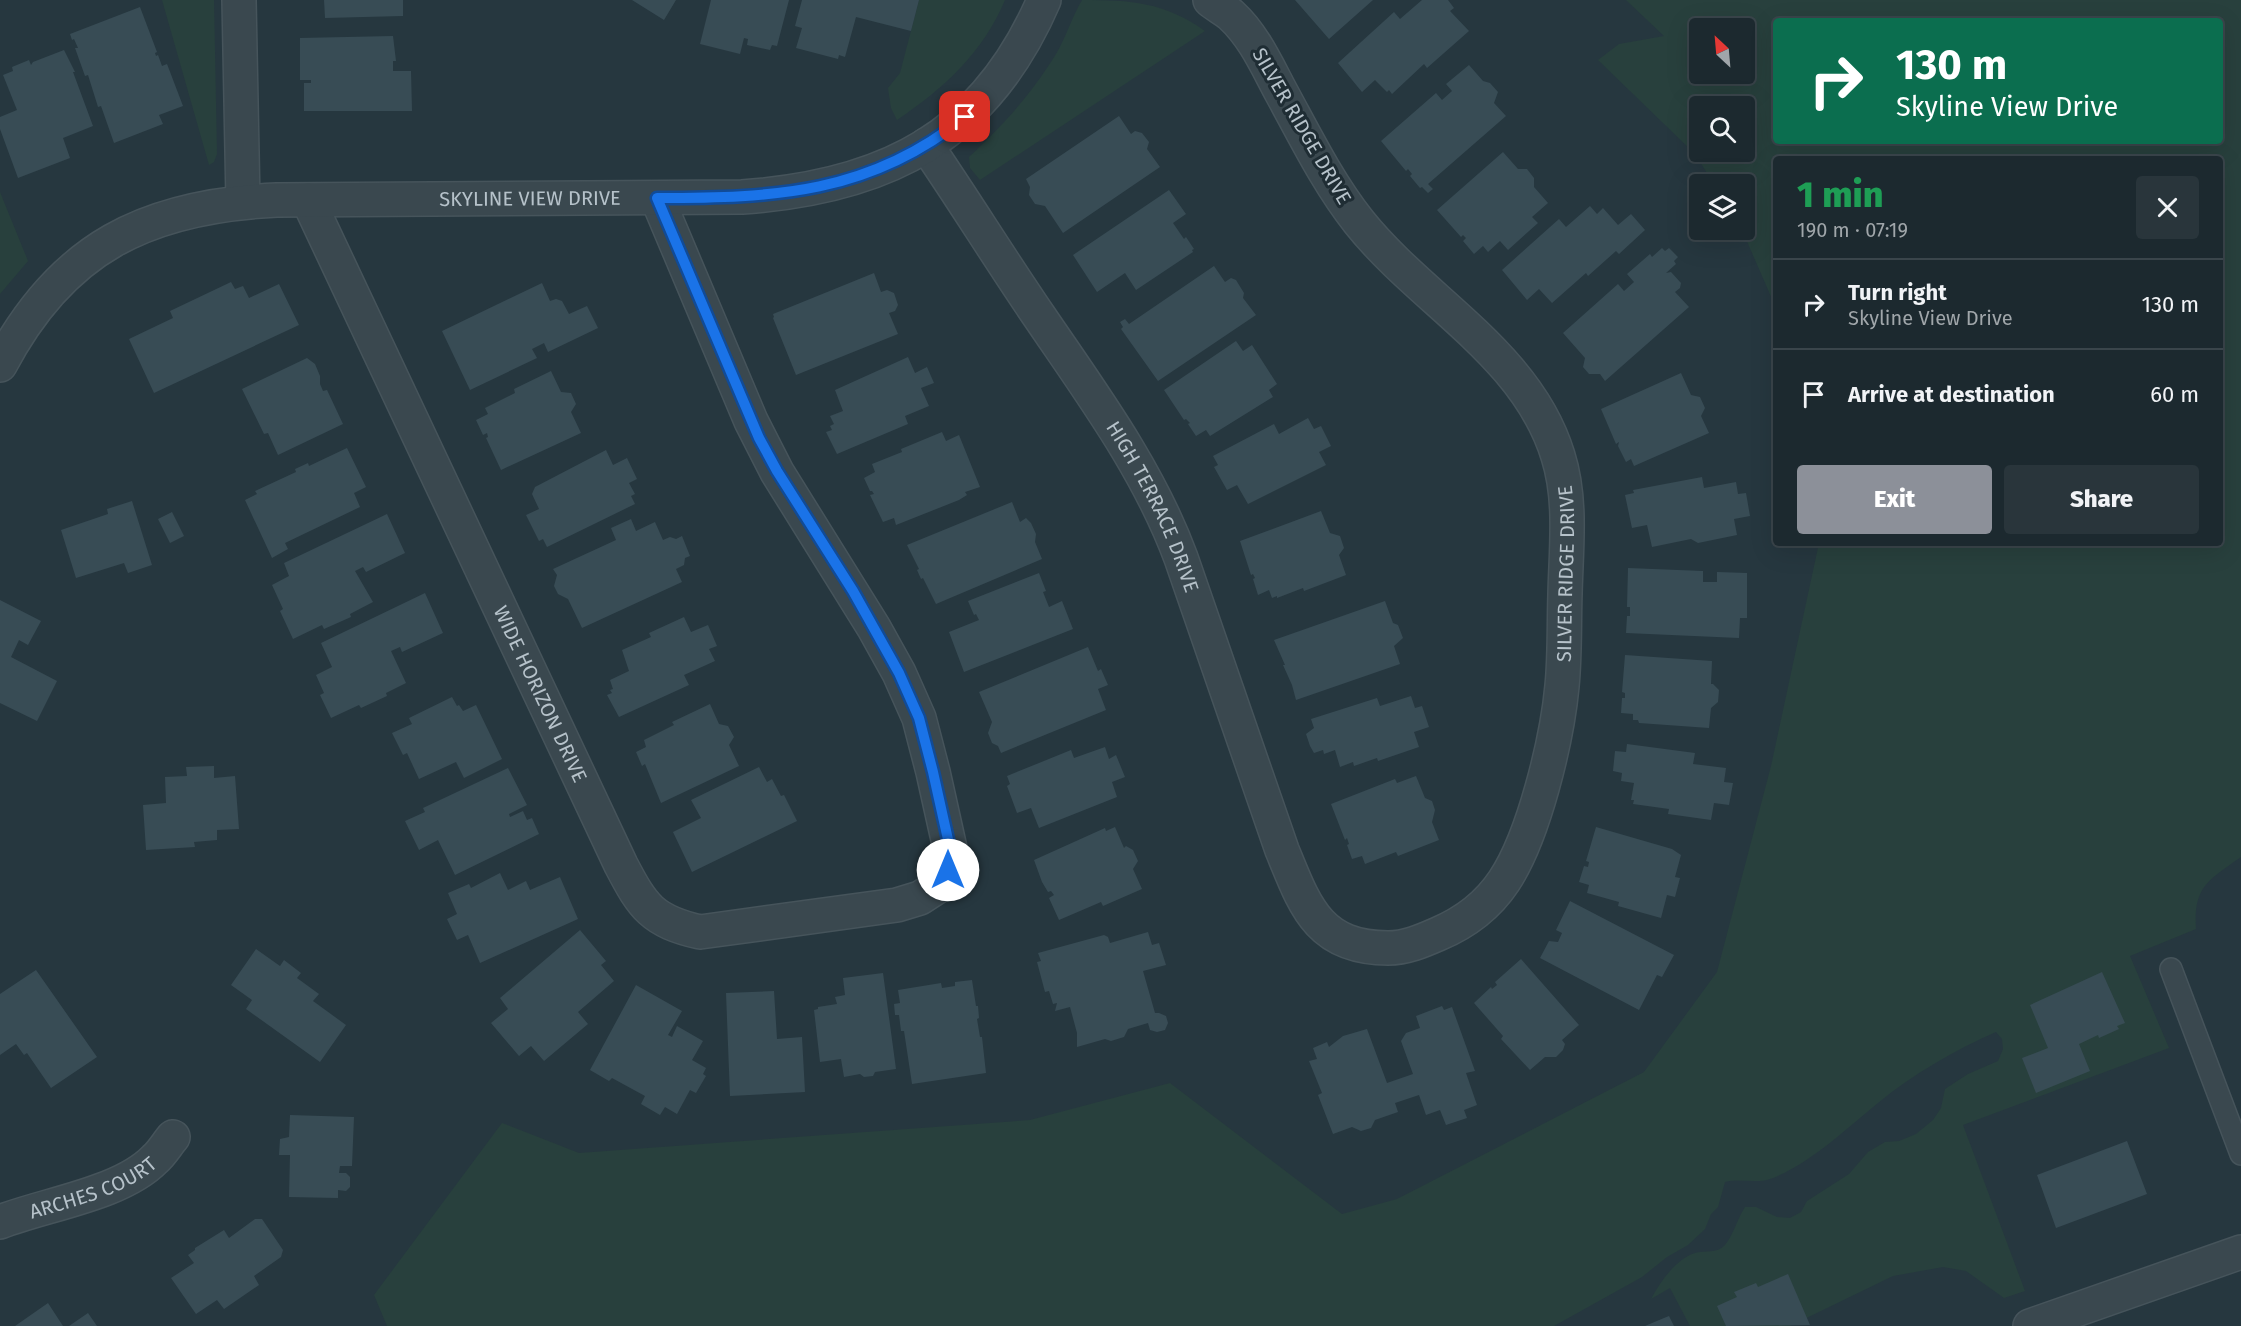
<!DOCTYPE html>
<meta charset="utf-8">
<style>
body{margin:0;font-family:"Fira Sans",sans-serif;background:#29353b;color:#f1f3f6;height:100vh;display:flex;flex-direction:column;font-size:22px;white-space:nowrap}
*{box-sizing:border-box;margin:0}
p{font-size:20px;color:#a0a6aa}
.icon{flex:none;width:33px;height:33px;fill:none;stroke:currentColor;stroke-width:2;stroke-linecap:round;stroke-linejoin:round}
.map{position:relative;flex:1;overflow:hidden}
.sheet{position:absolute;left:1773px;top:156px;width:450px;height:390px;display:flex;flex-direction:column;background:#1c292f;border-radius:6px;box-shadow:0 6px 24px #0002,0 0 0 2px #3a454b}
.sheet>*{flex:none}
.hud{position:absolute;left:1773px;top:18px;width:450px;height:126px;border-radius:6px;box-shadow:0 6px 24px #0002,0 0 0 2px #3a454b;background:#0b6e4f;color:#fff;overflow:hidden}
.needle{width:39px;rotate:334deg}
.buttons{position:absolute;left:1689px;top:18px;display:grid;gap:12px}
.buttons a{display:grid;place-items:center;width:66px;height:66px;border-radius:6px;background:#1c292f;box-shadow:0 6px 24px #0002,0 0 0 2px #3a454b;font-size:30px}
.pin{position:absolute;display:grid;place-items:center;width:51px;height:51px;color:#fff;margin:-26px;border-radius:12px;box-shadow:0 3px 9px #0006}
.me{position:absolute;width:66px;margin:-33px;rotate:0deg;stroke-linejoin:round;filter:drop-shadow(0 0 4px #0008)}
.turn{display:flex;align-items:center;gap:21px;height:126px;padding:0 24px;font-size:27px}
.turn .icon{width:78px;height:78px;stroke-width:2.5}
.turn b{display:block;font-size:42px;line-height:51px}
.round{display:grid;place-items:center;flex:none;width:63px;height:63px;border-radius:6px;background:#29353b}
.headline{display:flex;align-items:center;justify-content:space-between;height:102px;padding:0 24px}
h1{font-size:36px;font-weight:800;line-height:45px;color:#1e9e55}
.action{display:flex;gap:12px;margin-top:auto;padding:12px 24px}
.action a{flex:1;height:69px;border-radius:6px;background:#8c9099;color:#fff;font-size:24px;font-weight:800;line-height:69px;text-align:center}
.action a+a{background:#29353b;color:#f1f3f6}
ul{padding:0;list-style:none}
li{display:flex;align-items:center;gap:18px;height:90px;padding:0 24px;border-top:2px solid #3a454b}
li div{flex:1}
li b{display:block;font-size:22px}
li em{font-style:normal}
.map>svg:first-child{display:block}
.green{fill:#28403d;fill-rule:evenodd}
.building{fill:#384c55}
.lines{fill:none;stroke-linecap:round;stroke-linejoin:round}
.lane-casing{stroke:#46545b;stroke-width:24}
.street-casing{stroke:#46545b;stroke-width:36}
.lane{stroke:#3a484f;stroke-width:21}
.street{stroke:#3a484f;stroke-width:33}
.route-casing{stroke:#114b97;stroke-width:15}
.route{stroke:#1a73e8;stroke-width:10}
.labels{text-anchor:middle;stroke-width:6;stroke-linejoin:round;paint-order:stroke}
.street-label{font-size:20px;fill:#b6c2ca;stroke:#1f2d34}
</style>
<div class="map">
<svg width="2241" height="1326" viewBox="0 0 2241 1326">
<rect width="100%" height="100%" fill="#26373f"/>
<!-- green -->
<path class="green" d="M162 0H214L217 154 214 162 209 165Z
M919 0H1005C983 53 943 89 897 120L891 108 888 88 900 73Z
M1082 0C1131 0 1164 2 1205 31L980 180 970 168 969 157C1004 124 1030 96 1056 54 1066 37 1072 17 1082 0Z
M1626 0H2241V857C2209 880 2193 886 2196 929L2130 956 2169 1048 1963 1125 2025 1291 2004 1298 1966 1271 1943 1267 1893 1276 1790 1326H1690L1670 1288 1651 1299C1660 1282 1676 1259 1695 1253 1705 1250 1717 1254 1725 1245 1734 1234 1737 1219 1745 1207H1756L1777 1217 1790 1218 1801 1212 1807 1201 1849 1174 1868 1152 1885 1142 1899 1141 1916 1134 1933 1120 1941 1108 1945 1089 1968 1074 1998 1061 2003 1049 2002 1039 1996 1032C1955 1050 1913 1074 1878 1103 1847 1128 1809 1165 1770 1179 1756 1184 1740 1178 1725 1182L1718 1207 1711 1214 1705 1229 1688 1245 1667 1257 1642 1277 1554 1326H387L374 1295 502 1123 579 1153 1030 1120 1170 1083 1342 1214 1397 1199 1644 1072 1717 972 1771 766 1819 543H2220V159H1776V308L1742 230H1744V184H1714L1695 154 1598 60 1619 44 1664 36ZM1776 21H2220V141H1776ZM1700 28H1744V74H1700ZM1700 106H1744V152H1700Z
M0 192 28 261 0 294Z"/>
<!-- building -->
<path class="building" d="M324 0H403V16L325 18Z
M632 0H676L664 20Z
M711 0H789L777 46 772 45 770 50 747 45 748 39 744 38 740 54 700 44Z
M802 0H919L911 31 856 17 845 57 839 55 838 59 796 48 802 28 795 26Z
M1295 0H1373L1329 39Z
M1422 0H1448L1454 8 1450 11 1469 31 1427 68 1424 64 1392 94 1389 90 1387 92 1375 80 1362 92 1338 63 1394 12 1400 19Z
M140 7 157 52 155 53 156 56 158 55 162 66 167 64 183 106 159 115 163 124 114 143 101 106 98 107 88 75 85 76 75 48H78L74 39 72 40 70 34Z
M393 36 396 61H393V71H411L412 111H304V83H311V80H300V38Z
M64 50 75 72H73L93 126 63 138 70 158 18 178 0 129V117L17 110 3 75 13 71 12 67 29 60 31 65 33 62Z
M1469 65 1483 81 1490 83 1498 92 1494 103 1506 116 1428 184 1433 189 1428 193 1422 187 1420 188 1410 176 1412 174 1408 169 1406 171 1381 141 1436 93 1442 100 1452 91 1446 84Z
M1119 116 1131 134 1135 131 1142 133 1149 142 1147 149 1160 167 1063 233 1045 206 1035 204 1029 195 1030 187 1026 179Z
M1503 152 1518 169H1527L1534 178V187L1548 203 1532 217 1538 223 1508 250 1500 241 1488 252 1483 246 1474 254 1463 241 1466 238 1463 235 1461 237 1437 210Z
M1169 190 1186 214 1173 223 1184 239 1186 237 1194 249 1192 250 1193 252 1136 290 1125 273 1097 292 1073 255Z
M1590 206 1597 214 1603 208 1618 225 1631 214 1645 230 1619 254 1616 251 1588 276 1586 273 1552 303 1539 289 1527 300 1502 270 1559 219 1566 227Z
M1662 248 1665 251 1669 248 1678 257 1674 261 1676 264 1666 273 1671 272 1681 283 1680 288 1675 292 1689 307 1605 381 1600 374H1589L1583 367 1585 358 1563 333 1618 284 1624 291 1634 282 1627 274 1650 254 1652 257Z
M1214 266 1225 282 1231 278 1236 280 1244 293 1243 298 1256 315 1158 381 1121 329 1123 327 1120 322 1125 319 1129 324Z
M874 273 881 292 887 290 894 293 898 305 895 311 889 313 898 334 796 375 773 318 774 317 773 314Z
M231 282 235 289 243 286 249 298 279 284 299 325 154 393 129 339 173 318 170 311Z
M542 283 550 301 556 299 562 301 569 314 587 306 598 328 548 352 544 343 532 349 537 358 470 390 442 331Z
M1236 341 1243 351 1252 345 1277 384 1269 390 1273 397 1210 436 1206 430 1196 436 1188 424 1190 423 1186 419 1184 420 1164 390Z
M908 357 915 373 927 367 934 383 921 388 929 406 905 416 908 424 837 454 826 432 832 430 830 426 834 424 830 416 843 411 835 390Z
M307 358 315 364 320 376V384L323 391 327 390 343 424 278 455 268 433 264 434 242 389Z
M551 371 561 392 571 393 576 404 571 412 581 433 501 470 486 438 488 437 487 433 483 435 476 420 488 414 485 408 515 393 514 389Z
M1681 373 1691 395 1700 397 1705 408 1701 416 1709 433 1634 466 1631 459 1626 462 1618 446 1619 442 1616 444 1601 409Z
M1308 418 1314 429 1321 426 1331 446 1319 452 1326 465 1248 504 1237 485 1227 490 1214 467 1218 465 1213 456 1274 424 1279 434Z
M942 432 946 441 959 435 980 487 965 492 967 495 959 500 896 525 894 518 883 522 870 495 874 494 872 491H870L864 478 875 472 872 464 902 452 901 449Z
M347 448 366 487 354 493 360 507 285 543 288 549 272 558 245 500 257 494 255 491 296 472 295 469 308 463 309 466Z
M606 450 613 465 627 458 637 479 629 483 635 494 631 496 635 504 547 547 543 539 539 541 526 515 539 509 532 494 535 487Z
M1702 477 1704 488 1736 482 1738 494 1746 493 1750 516 1734 519 1737 535 1698 543 1691 539 1652 547 1647 525 1632 528 1625 495 1634 493 1633 490Z
M132 501 152 565 128 573 124 563 76 578 61 530 108 514 107 509Z
M1012 502 1020 522 1026 518 1031 523 1036 534 1035 542 1042 559 936 604 923 578 921 579 917 570 919 569 907 545Z
M1321 511 1330 533 1340 536 1344 548 1339 555 1346 575 1304 591 1303 588 1277 598V596L1272 598 1269 590 1258 595 1253 579 1255 578 1253 574 1251 575 1240 541Z
M172 512 184 536 170 543 158 519Z
M387 514 405 553 366 572 363 567 355 571 373 602 350 614 351 617 324 629 322 625 293 639 280 611 283 609 272 585 289 576 284 563Z
M631 519 636 531 655 522 663 540 670 537 676 539 682 536 690 556 685 558 684 565 676 569 682 582 582 628 568 599 558 594 554 586 557 575 553 569 616 540 611 528Z
M1628 568 1703 571V582H1717V572L1747 573V618H1740L1739 638 1626 633 1627 616H1630V607H1627Z
M1039 573 1046 591 1043 592 1049 607 1062 601 1073 629 964 672 949 632 979 620 976 614 974 615 968 601Z
M425 593 443 633 402 652 400 647 391 651 406 683 386 693 387 696 361 708 359 705 331 718 320 695 324 693 316 675 332 667 321 643Z
M0 600 41 621 28 645 19 640 11 657 57 681 37 721 0 703Z
M1385 601 1393 623 1398 625 1403 638 1394 646 1400 664 1296 700 1292 685 1283 665H1285L1274 640Z
M684 617 691 632 708 625 717 646 709 649 715 661 684 675 689 685 619 717 607 695 612 693 610 690 613 689 610 680 629 671 622 650 651 637 649 633Z
M1088 647 1098 671 1101 669 1108 685 1098 689 1106 710 1001 753 998 746 992 743 988 733 992 722 979 692Z
M1625 655 1712 661 1711 684H1713L1719 690 1718 702 1711 708 1709 728 1639 723 1638 720H1633V714L1621 713 1622 698H1625V693L1622 692Z
M1411 696 1415 708 1422 706 1429 727 1414 732 1419 747 1378 761 1377 758 1354 766 1353 762 1340 767 1335 750 1324 754 1323 750 1314 753 1310 746 1306 734 1314 728 1311 719 1377 698 1380 706Z
M452 697 457 706 459 705 463 711 476 705 502 759 464 778 456 762 419 779 407 753 403 755 392 733 412 724 409 718Z
M710 704 719 724 728 726 734 737 729 745 739 766 661 803 645 764 642 766 636 752 646 747 644 740 674 725 672 722Z
M1627 744 1695 753 1693 764 1726 768 1724 782 1733 783 1729 805 1714 803 1711 820 1668 814 1669 809 1633 804 1634 800H1631L1634 783 1621 781 1622 773 1613 771 1615 751 1626 752Z
M1105 747 1109 759 1116 755 1125 777 1112 782 1117 797 1039 828 1031 808 1017 813 1007 786 1010 784 1007 776 1071 750 1074 758Z
M214 766V778L235 776 239 829 217 830V840L194 842 195 847 146 850 143 805 166 803 165 777 187 776 186 767Z
M759 767 767 782 772 779 781 796 784 795 797 821 692 872 673 832 701 818 691 800Z
M508 768 527 805 509 814 510 817 523 811 527 820 532 818 539 834 455 875 438 840 419 850 405 821 425 812 423 808Z
M1416 776 1425 798 1432 801 1435 810 1432 822 1439 840 1398 856 1396 852 1365 864 1362 856 1352 859 1347 845 1349 844 1347 838 1345 840 1331 804 1395 779 1397 783Z
M1115 827 1124 848 1126 846 1133 850 1138 861 1133 869 1142 889 1103 906 1101 902 1059 920 1049 898 1054 895 1051 891 1048 892 1042 882 1034 860 1105 828 1106 831Z
M1596 827 1672 849 1681 855 1675 877 1680 878 1675 897 1667 895 1661 918 1618 906 1619 902 1587 893 1589 885 1579 882 1584 866 1588 867 1589 862 1586 861Z
M500 873 508 890 526 881 530 890 560 877 578 919 480 963 468 935 457 940 447 919 457 914 448 893 469 884 471 888Z
M1570 901 1674 955 1662 977 1657 975 1639 1010 1540 958 1549 941 1558 942 1562 933 1556 930Z
M580 930 606 961 601 965 614 981 578 1012 588 1024 544 1061 531 1046 519 1056 491 1023 508 1009 500 998Z
M1148 932 1152 945 1159 943 1166 965 1143 971 1155 1013H1159L1166 1016 1168 1023 1165 1030 1157 1032 1150 1030 1148 1023 1128 1029 1124 1037 1111 1041 1105 1039 1077 1047V1033L1070 1007 1055 1011 1057 1003 1053 1004 1049 991 1045 992 1037 962 1041 961 1038 953 1104 935 1108 937 1110 943Z
M256 949 280 966 284 960 301 973 297 978 319 994 313 1001 346 1025 320 1062 246 1009 252 1000 231 985Z
M1521 959 1579 1025 1562 1040 1565 1044 1563 1050 1556 1057H1545L1530 1070 1501 1039 1503 1036 1474 1003 1491 987 1492 989 1497 985 1495 982Z
M36 970 97 1057 51 1088 27 1053 24 1055 16 1044 0 1055V994Z
M2102 972 2125 1023 2117 1026 2119 1029 2099 1038 2098 1035 2079 1044 2090 1071 2036 1093 2022 1058 2048 1048 2030 1005Z
M883 973 896 1069 875 1072 873 1076 864 1077 860 1074 844 1077 841 1059 820 1062 814 1010 818 1009V1007L837 1004 835 997 845 995 843 978Z
M972 980 976 1006H978L979 1018 977 1019 980 1037H982L986 1073 912 1084 904 1031H901L899 1015H895L894 1004 900 1003 898 990 941 983 942 988 955 986V982Z
M636 985 682 1011 668 1035 672 1037 677 1026 703 1041 692 1060 706 1068 703 1074 706 1076 696 1093 690 1090 677 1114 665 1107 660 1115 641 1104 645 1096 612 1078 609 1081 590 1070Z
M774 991 777 1039 802 1037 805 1092 730 1096 726 993Z
M1442 1006 1444 1010 1452 1007 1475 1071 1466 1073 1477 1105 1464 1110 1467 1118 1446 1125 1440 1110 1426 1115 1419 1095 1395 1103 1398 1112 1375 1120 1371 1128 1361 1131 1352 1127 1333 1134 1318 1095 1322 1093 1309 1061 1317 1059 1313 1048 1327 1042 1329 1047 1343 1036 1367 1029 1387 1083 1413 1074 1401 1041 1406 1033 1420 1028 1416 1016Z
M290 1115 354 1117 352 1166H340L339 1173H346L350 1177V1187L346 1191 338 1190V1198L289 1197 290 1155H279L280 1139 289 1137Z
M2127 1141 2147 1194 2056 1228 2037 1175Z
M255 1219H262L283 1250 281 1257 254 1276 259 1285 224 1309 217 1300 196 1314 171 1278 194 1263 188 1255 195 1250V1248L224 1230 229 1238Z
M1788 1274 1810 1325 1726 1326 1717 1306 1737 1297 1734 1292 1756 1283 1758 1287Z
M48 1303 63 1326H15Z
M88 1313 97 1326H69Z
M1669 1316 1674 1326H1645L1664 1318Z"/>
<g class="lines">
<defs>
<path id="lane" d="M2171 969 2241 1154"/>
<g id="street">
<path d="M239 0 243 202"/>
<path id="s1" d="M926 145C965 202 1000 259 1039 316 1092 394 1148 469 1181 558L1282 850C1305 906 1318 948 1388 948 1406 948 1422 941 1438 934 1464 923 1488 905 1504 881 1534 836 1557 740 1562 686 1565 656 1564 624 1565 594 1566 549 1572 500 1558 456 1527 354 1422 301 1359 222 1328 183 1305 136 1281 92 1267 66 1254 36 1231 15 1225 10 1216 5 1210 0"/>
<path id="s2" d="M308 200 621 865C643 907 652 921 700 932L897 905 920 898 940 885 948 870 951 853 933 772 919 718 899 673 874 628 777 472 751 421 657 198"/>
<path id="s3" d="M0 365C62 247 147 206 277 200L742 197C886 187 985 137 1044 0"/>
<path id="s4" d="M0 1222C46 1204 121 1194 155 1159 162 1153 167 1144 173 1137"/>
<path d="M2030 1326 2241 1252"/>
</g>
</defs>
<!-- lane casing -->
<use href="#lane" class="lane-casing"/>
<!-- street casing -->
<use href="#street" class="street-casing"/>
<!-- lane -->
<use href="#lane" class="lane"/>
<!-- street -->
<use href="#street" class="street"/>
</g>
<g class="lines">
<defs>
<path id="route" d="M948 870 951 853 933 772 919 718 899 673 853 591 777 471 759 438 657 198C774 198 870 194 965 117"/>
</defs>
<!-- route casing -->
<use href="#route" class="route-casing"/>
<!-- route -->
<use href="#route" class="route"/>
</g>
<g class="labels">
<!-- street labels -->
<g class="street-label">
<text transform="translate(1302 126) rotate(60)" y="7">SILVER RIDGE DRIVE</text>
<text dy="7" stroke="none"><textPath href="#s3" startOffset="594">SKYLINE VIEW DRIVE</textPath></text>
<text dy="7" stroke="none"><textPath href="#s1" startOffset="428">HIGH TERRACE DRIVE</textPath></text>
<text dy="7" stroke="none"><textPath href="#s1" startOffset="1408">SILVER RIDGE DRIVE</textPath></text>
<text dy="7" stroke="none"><textPath href="#s2" startOffset="546">WIDE HORIZON DRIVE</textPath></text>
<text dy="7" stroke="none"><textPath href="#s4" startOffset="99">ARCHES COURT</textPath></text>
</g>
</g>
</svg>
<div class="buttons">
<a><svg class="needle" viewBox="-14 -14 28 28"><path d="M0-13l5 13h-10z" fill="#e53935"/><path d="M0 13l5-13h-10z" fill="#a0a6aa"/></svg></a>
<a><svg class="icon" aria-label="search" viewBox="0 0 24 24"><circle cx="10" cy="10" r="6"/><path d="M15 15l6 6"/></svg></a>
<a><svg class="icon" aria-label="layers" viewBox="0 0 24 24"><path d="M12 4l9 5-9 5-9-5zM3 14l9 5 9-5"/></svg></a>
</div>
<div class="pin" style="left:965px;top:117px;background:#d93025"><svg class="icon" aria-label="arrive" viewBox="0 0 24 24"><path d="M6 21V4h12l-3 4 3 4H6"/></svg></div>
<svg class="me" style="left:948px;top:870px" viewBox="-20 -20 40 40"><circle r="19" fill="#fff"/><path d="M0-13L10 11 0 6-10 11z" fill="#1a73e8"/></svg>
<div class="hud">
<div class="turn"><svg class="icon" aria-label="right" viewBox="0 0 24 24"><path d="M7 20v-9h11M14 6l5 5-5 5"/></svg><div><b>130 m</b>Skyline View Drive</div></div>
</div>
<section class="sheet">
<div class="headline"><div><h1>1 min</h1><p>190 m · 07:19</p></div><a class="round"><svg class="icon" aria-label="close" viewBox="0 0 24 24"><path d="M6 6l12 12M18 6L6 18"/></svg></a></div>
<ul>
<li><svg class="icon" aria-label="right" viewBox="0 0 24 24"><path d="M7 20v-9h11M14 6l5 5-5 5"/></svg><div><b>Turn right</b><p>Skyline View Drive</p></div><em>130 m</em></li>
<li><svg class="icon" aria-label="arrive" viewBox="0 0 24 24"><path d="M6 21V4h12l-3 4 3 4H6"/></svg><div><b>Arrive at destination</b></div><em>60 m</em></li>
</ul>
<div class="action"><a>Exit</a><a>Share</a></div>
</section>
</div>
